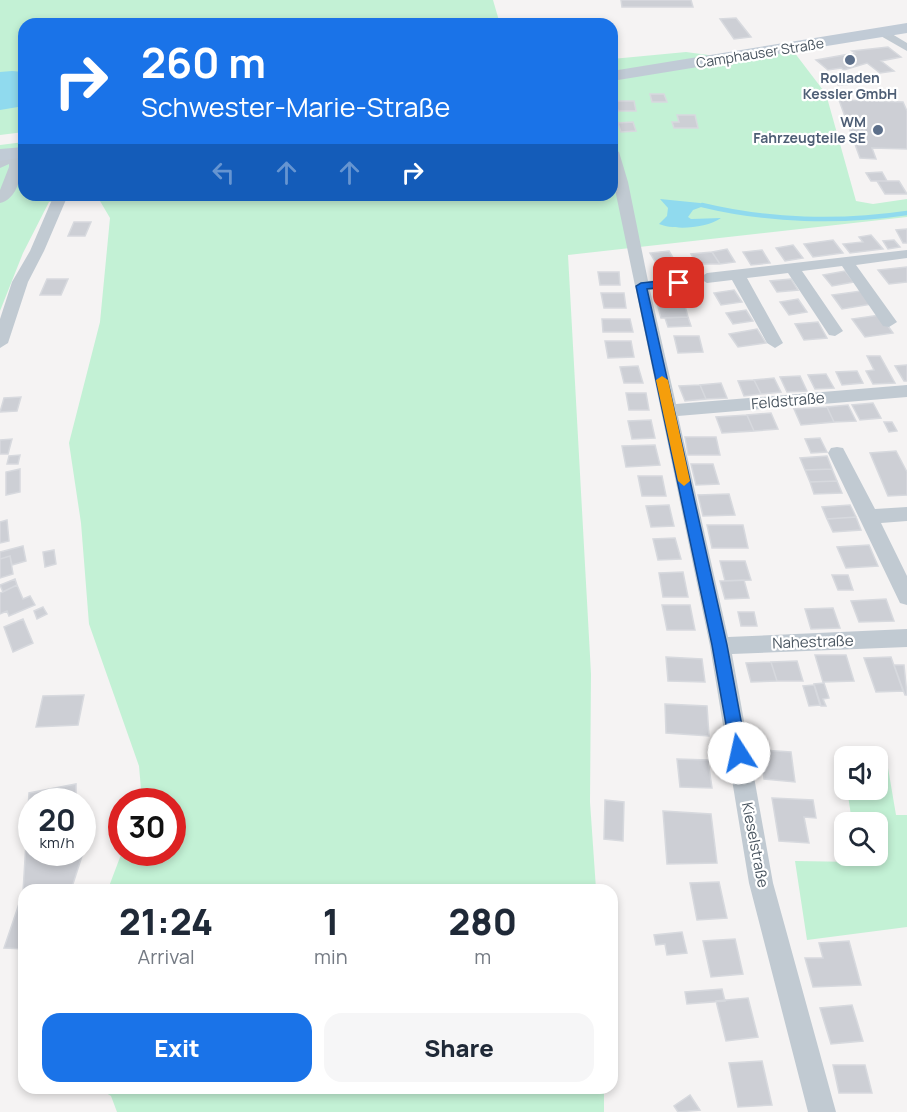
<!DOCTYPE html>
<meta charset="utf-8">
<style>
body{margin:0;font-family:Manrope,sans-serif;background:#f6f6f7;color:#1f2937;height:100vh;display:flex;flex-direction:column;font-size:22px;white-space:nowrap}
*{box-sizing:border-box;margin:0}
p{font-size:20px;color:#747a83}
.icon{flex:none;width:33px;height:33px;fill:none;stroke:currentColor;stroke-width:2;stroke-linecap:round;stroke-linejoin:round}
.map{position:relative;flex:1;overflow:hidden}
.drawer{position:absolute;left:18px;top:884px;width:600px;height:210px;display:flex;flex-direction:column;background:#fff;border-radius:18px;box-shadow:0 3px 9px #0003}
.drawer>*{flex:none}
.guide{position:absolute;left:18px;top:18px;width:600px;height:183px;border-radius:18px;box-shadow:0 3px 9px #0003;background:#1a73e8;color:#fff;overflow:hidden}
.fabs{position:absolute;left:834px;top:746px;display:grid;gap:12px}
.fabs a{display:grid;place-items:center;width:54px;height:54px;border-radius:12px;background:#fff;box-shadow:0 3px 9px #0003;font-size:30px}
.speed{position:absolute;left:18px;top:788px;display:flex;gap:12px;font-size:30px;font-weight:700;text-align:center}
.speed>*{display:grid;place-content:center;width:78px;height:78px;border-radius:50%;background:#fff;box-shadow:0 3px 9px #0003;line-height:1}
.speed small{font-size:15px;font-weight:400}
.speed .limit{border:9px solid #d22;background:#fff;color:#111}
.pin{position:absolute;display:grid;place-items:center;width:51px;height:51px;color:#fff;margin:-26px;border-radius:12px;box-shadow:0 3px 9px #0006}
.me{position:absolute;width:66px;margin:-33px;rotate:350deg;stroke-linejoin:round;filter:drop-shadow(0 0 4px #0008)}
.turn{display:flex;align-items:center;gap:21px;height:126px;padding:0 24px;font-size:27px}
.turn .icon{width:78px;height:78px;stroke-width:2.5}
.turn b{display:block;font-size:42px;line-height:51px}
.lanes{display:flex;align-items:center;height:57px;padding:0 24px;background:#0003;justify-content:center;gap:30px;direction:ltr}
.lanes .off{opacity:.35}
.eta{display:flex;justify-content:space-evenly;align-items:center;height:102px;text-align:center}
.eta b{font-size:36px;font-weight:800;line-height:42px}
.action{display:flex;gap:12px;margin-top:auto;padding:12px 24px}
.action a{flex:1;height:69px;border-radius:18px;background:#1a73e8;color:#fff;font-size:24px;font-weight:800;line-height:69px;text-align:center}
.action a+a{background:#f6f6f7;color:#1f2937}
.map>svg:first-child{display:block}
.green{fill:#c3f1d5}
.water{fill:#90daee}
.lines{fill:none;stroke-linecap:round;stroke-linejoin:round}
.stream{stroke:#90daee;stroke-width:4.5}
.building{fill:#cdcfd5;stroke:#d7d9de;stroke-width:1.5}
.street{fill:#c1cad2;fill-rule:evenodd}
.secondary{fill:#c1cbd6;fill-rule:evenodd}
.route{fill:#1a73e8;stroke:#114b97;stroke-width:1.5}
.slow{fill:#f59e0b}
.service-dot{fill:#5c6f8a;stroke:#fff;stroke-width:2}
.labels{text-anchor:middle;stroke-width:4.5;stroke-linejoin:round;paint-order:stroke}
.far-street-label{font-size:14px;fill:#4a5661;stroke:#fff}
.far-service-label{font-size:14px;font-weight:bold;fill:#4e5e75;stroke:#fff}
.street-label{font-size:15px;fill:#4a5661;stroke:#fff}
</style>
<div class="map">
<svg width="907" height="1112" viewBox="0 0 907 1112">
<rect width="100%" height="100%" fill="#f5f3f3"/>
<!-- green -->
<path class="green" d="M0 0H493L500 24H24V132L0 135Z
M686 52 738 59 794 52 826 94 856 201 873 204 907 199V217L568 255 591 674 590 802 596 889H108L122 852H172V801H142L139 766 89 624 81 523 69 443 100 322 110 218 100 201 77 199 49 202 23 253 0 311V145L24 142V195H612V59Z
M841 747 886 756 896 815H907V927L807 940 795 861 857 862 856 855H878V822H852L847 789H878V756H844V774Z
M98 1088H604V1112H117L111 1096Z"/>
<!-- water -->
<path class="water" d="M12 71 24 72V106L0 110V72Z
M660 199 700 203 704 206 693 210 688 217 691 219 721 218C706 229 673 230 659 224L667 216 668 208Z"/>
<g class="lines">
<!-- stream -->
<path class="stream" d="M702 205C768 221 840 223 907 213"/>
</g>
<!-- building -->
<path class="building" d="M621 0H691L693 7H622Z
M736 18 751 37 734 39 720 19Z
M888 47 901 57 881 61 894 71 880 73 867 63 844 70 841 68 828 70 816 60 855 53 852 51Z
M845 76 852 84 838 85 832 77Z
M650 94H664L667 102H652Z
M839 100 903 102 907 111V149L872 148 876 159 860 158Z
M615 101H634L636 111H618Z
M677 115H695L698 128H674L672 122H679Z
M633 122 636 131 621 132 618 123Z
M882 172 887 181H871L866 173Z
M877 181H899L907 194H885Z
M74 222H91L85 236H68Z
M907 229V243H903L896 230Z
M871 235 883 249 850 253 843 244 863 242 859 237Z
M833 240 843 253 813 257 804 244Z
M894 240 900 247 888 249 883 241Z
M793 245 803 258 785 261 776 248Z
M727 249 735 262 720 264 712 252Z
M762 250 770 263 751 265 743 252Z
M669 251 675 261 656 263 650 253Z
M712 252 720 264H702L700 260 695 261 691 254Z
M684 267 692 278 673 281 666 269Z
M907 267V282L889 284 878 270Z
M845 271 854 282 832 286 823 275Z
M598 272H619L620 285H600Z
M47 279H68L61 295H40Z
M791 279 798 290 777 292 770 281Z
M734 290 742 302 721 305 714 293Z
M861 291 872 304 842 309 832 295Z
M601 293H624L626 308H604Z
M798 299 807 312 789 315 780 302Z
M684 302 688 317 661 318 657 303Z
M746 310 753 321 733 324 726 313Z
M880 315 893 333 865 337 852 319Z
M688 317 691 326 668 327 665 318Z
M602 319H630L633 332H603Z
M818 322 827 338 804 340 795 324Z
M757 329 766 343 738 347 729 334Z
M674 336H699L703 352 678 353Z
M605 341H631L634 357 608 358Z
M867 356H880L895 383 873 384 866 371 874 370Z
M907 365V381H904L895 366Z
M638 366 643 383H624L620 367Z
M857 371 863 383 842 385 836 372Z
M826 374 834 388 815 389 808 375Z
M800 376 807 391 787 392 780 377Z
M774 378 781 392 761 394 754 380Z
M754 380 761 394 744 396 738 381Z
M721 383 727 398 706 399 700 385Z
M700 385 706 399 685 401 679 386Z
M626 393H646L649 410H629Z
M21 397 17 411 0 412 4 398Z
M873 403 881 418 860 420 852 405Z
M848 405 856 421 834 422 827 407Z
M827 407 834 422 801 425 794 409Z
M771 413 778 429 754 431 747 415Z
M747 415 754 431 722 433 716 417Z
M651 420 655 438 632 439 628 421Z
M884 422H892L897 431 889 432Z
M685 437H716L720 455H688Z
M820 438 827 452 811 453 805 439Z
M12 439 8 454H0V440Z
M655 445 660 465 626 467 622 446Z
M896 451 907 472V495L888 496 870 453Z
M20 455 18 464H7L9 456Z
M827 456 832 469 805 470 800 458Z
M691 464H713L719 484 696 485Z
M20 469V492L6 495V472Z
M832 469 837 481 810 482 805 470Z
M638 476H662L666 496H642Z
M837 481 842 493 814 494 810 482Z
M729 494 735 515 703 516 698 495Z
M669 505 674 526 651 527 646 506Z
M850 505 856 517 827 519 822 507Z
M856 517 861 530 833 532 827 519Z
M7 520 9 541 0 543V522Z
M707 525H743L748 548H712Z
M675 538 681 559 658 560 653 539Z
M869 545 878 566 846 568 837 547Z
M23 546 26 561 12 565 10 556 0 559V552Z
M54 550 56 564 45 567 43 552Z
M10 556 13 574 0 578V559Z
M720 561H745L751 580 725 581Z
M683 572 688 597H663L659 573Z
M832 575H848L853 590H838Z
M15 579 17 585 3 592 0 585Z
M744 580 749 598 725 599 720 581Z
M17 585 23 599 30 596 35 605 9 616 7 611 0 614V593Z
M886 599 894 621 859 622 851 601Z
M662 605H690L695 630H667Z
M43 607 47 614 37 619 34 611Z
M833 608 840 628 811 629 805 609Z
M738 612H754L757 626H741Z
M23 619 33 643 13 652 4 627Z
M815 655H846L854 681 823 682Z
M666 657 702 659 705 682 668 681Z
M891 657 903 691 876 692 864 658Z
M797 661 803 681H777L771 662Z
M771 662 777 681 751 682 746 663Z
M894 665H904L907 695H905Z
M824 683 829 698 823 699 826 706H821L814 684Z
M814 685 820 705 809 706 803 686Z
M84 695 78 725 36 727 43 696Z
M665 704 707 706 709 736 666 733Z
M761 750 791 752 795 782 764 779Z
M677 759 708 760 712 788 680 787Z
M76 784V801H32V852H75V856H82L71 890H24V949L4 948 23 892 29 793Z
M772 798 813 800 816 818 804 817 809 843 779 841Z
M605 800 624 802 623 841 604 839Z
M663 811 711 814 717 863 667 864Z
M719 882 727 918 697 920 690 883Z
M682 932 687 953 667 955 665 944 656 945 654 935Z
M735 939 743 974 711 977 703 941Z
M849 941 861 985 813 987 805 958H823L819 943Z
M722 989 725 1001 687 1004 685 992Z
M748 998 758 1037 726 1041 716 1001Z
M852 1005 863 1041 831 1044 820 1008Z
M762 1061 772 1105 738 1107 729 1063Z
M833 1065H865L872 1093H839Z
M690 1095 700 1110 678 1112 674 1106Z"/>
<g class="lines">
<!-- street -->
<path class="street" d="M879 31H887L907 43V51L879 35Z
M612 148 619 152 628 182 648 281 679 278 687 283 679 288 650 290 676 404 907 385V397L678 416 728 637 907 629V647L732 654 773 883 836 1112H808L749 883 710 646 612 175Z
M14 149 21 153C24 169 19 199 0 203V190L9 167V164L0 168V157Z
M54 195H68L44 251 28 282 8 343 0 348V319L12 282 30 251Z
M907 250V258L856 265 897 322 889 327 883 326 842 266 802 271 843 331 835 336 829 335 788 273 747 278 783 343 775 348 767 343 732 280 707 283 699 278 707 273Z
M837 447 843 448 875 509 907 507V521L881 523 907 576V605L900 603 828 453 831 448Z"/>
<!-- secondary -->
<path class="secondary" d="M907 23V33L612 81V71Z
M24 147V157L0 161V149Z"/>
</g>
<!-- route -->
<path class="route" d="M679 279 683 280V285L647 289 727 645 747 753 744 759 739 761 733 759 731 753 712 645 636 286 641 283Z"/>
<!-- slow -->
<path class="slow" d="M662 376 668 380 690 481 684 486 678 481 656 380Z"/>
<!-- markers -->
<g class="service-dot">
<circle cx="850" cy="60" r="6"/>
<circle cx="878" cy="130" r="6"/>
</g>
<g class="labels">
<!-- far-street labels -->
<g class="far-street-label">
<text transform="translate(760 53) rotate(-9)" y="5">Camphauser Straße</text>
</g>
<!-- far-service labels -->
<g class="far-service-label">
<text x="850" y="83">Rolladen<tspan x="850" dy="16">Kessler GmbH</tspan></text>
<text x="866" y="127" text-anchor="end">WM<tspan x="866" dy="16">Fahrzeugteile SE</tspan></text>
</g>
<!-- street labels -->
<g class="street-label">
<text transform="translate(788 401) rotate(-5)" y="5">Feldstraße</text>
<text transform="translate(813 642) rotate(-2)" y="5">Nahestraße</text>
<text transform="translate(755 845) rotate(79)" y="5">Kieselstraße</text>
</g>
</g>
</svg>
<div class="fabs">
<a><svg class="icon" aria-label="sound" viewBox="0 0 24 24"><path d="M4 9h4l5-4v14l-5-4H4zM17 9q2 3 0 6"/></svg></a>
<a><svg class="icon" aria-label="search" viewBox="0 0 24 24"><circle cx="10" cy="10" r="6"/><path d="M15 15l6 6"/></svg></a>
</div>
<div class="speed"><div>20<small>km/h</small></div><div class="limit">30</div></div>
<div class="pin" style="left:679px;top:283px;background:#d93025"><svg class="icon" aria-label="arrive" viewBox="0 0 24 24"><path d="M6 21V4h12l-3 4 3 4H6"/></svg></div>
<svg class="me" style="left:739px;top:753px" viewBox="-20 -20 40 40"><circle r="19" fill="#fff"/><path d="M0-13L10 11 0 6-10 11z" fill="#1a73e8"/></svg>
<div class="guide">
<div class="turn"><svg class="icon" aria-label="right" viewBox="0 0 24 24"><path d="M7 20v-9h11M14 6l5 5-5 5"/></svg><div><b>260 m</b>Schwester-Marie-Straße</div></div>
<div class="lanes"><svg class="icon off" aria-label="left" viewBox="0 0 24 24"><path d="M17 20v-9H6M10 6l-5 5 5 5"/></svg><svg class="icon off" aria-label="ahead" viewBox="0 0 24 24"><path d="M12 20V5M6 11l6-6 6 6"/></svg><svg class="icon off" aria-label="ahead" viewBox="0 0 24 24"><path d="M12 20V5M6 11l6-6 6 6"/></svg><svg class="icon" aria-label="right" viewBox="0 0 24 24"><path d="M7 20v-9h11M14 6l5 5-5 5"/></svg></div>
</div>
<section class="drawer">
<div class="eta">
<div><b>21:24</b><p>Arrival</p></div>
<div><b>1</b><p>min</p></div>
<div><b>280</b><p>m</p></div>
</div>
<div class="action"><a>Exit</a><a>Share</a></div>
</section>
</div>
